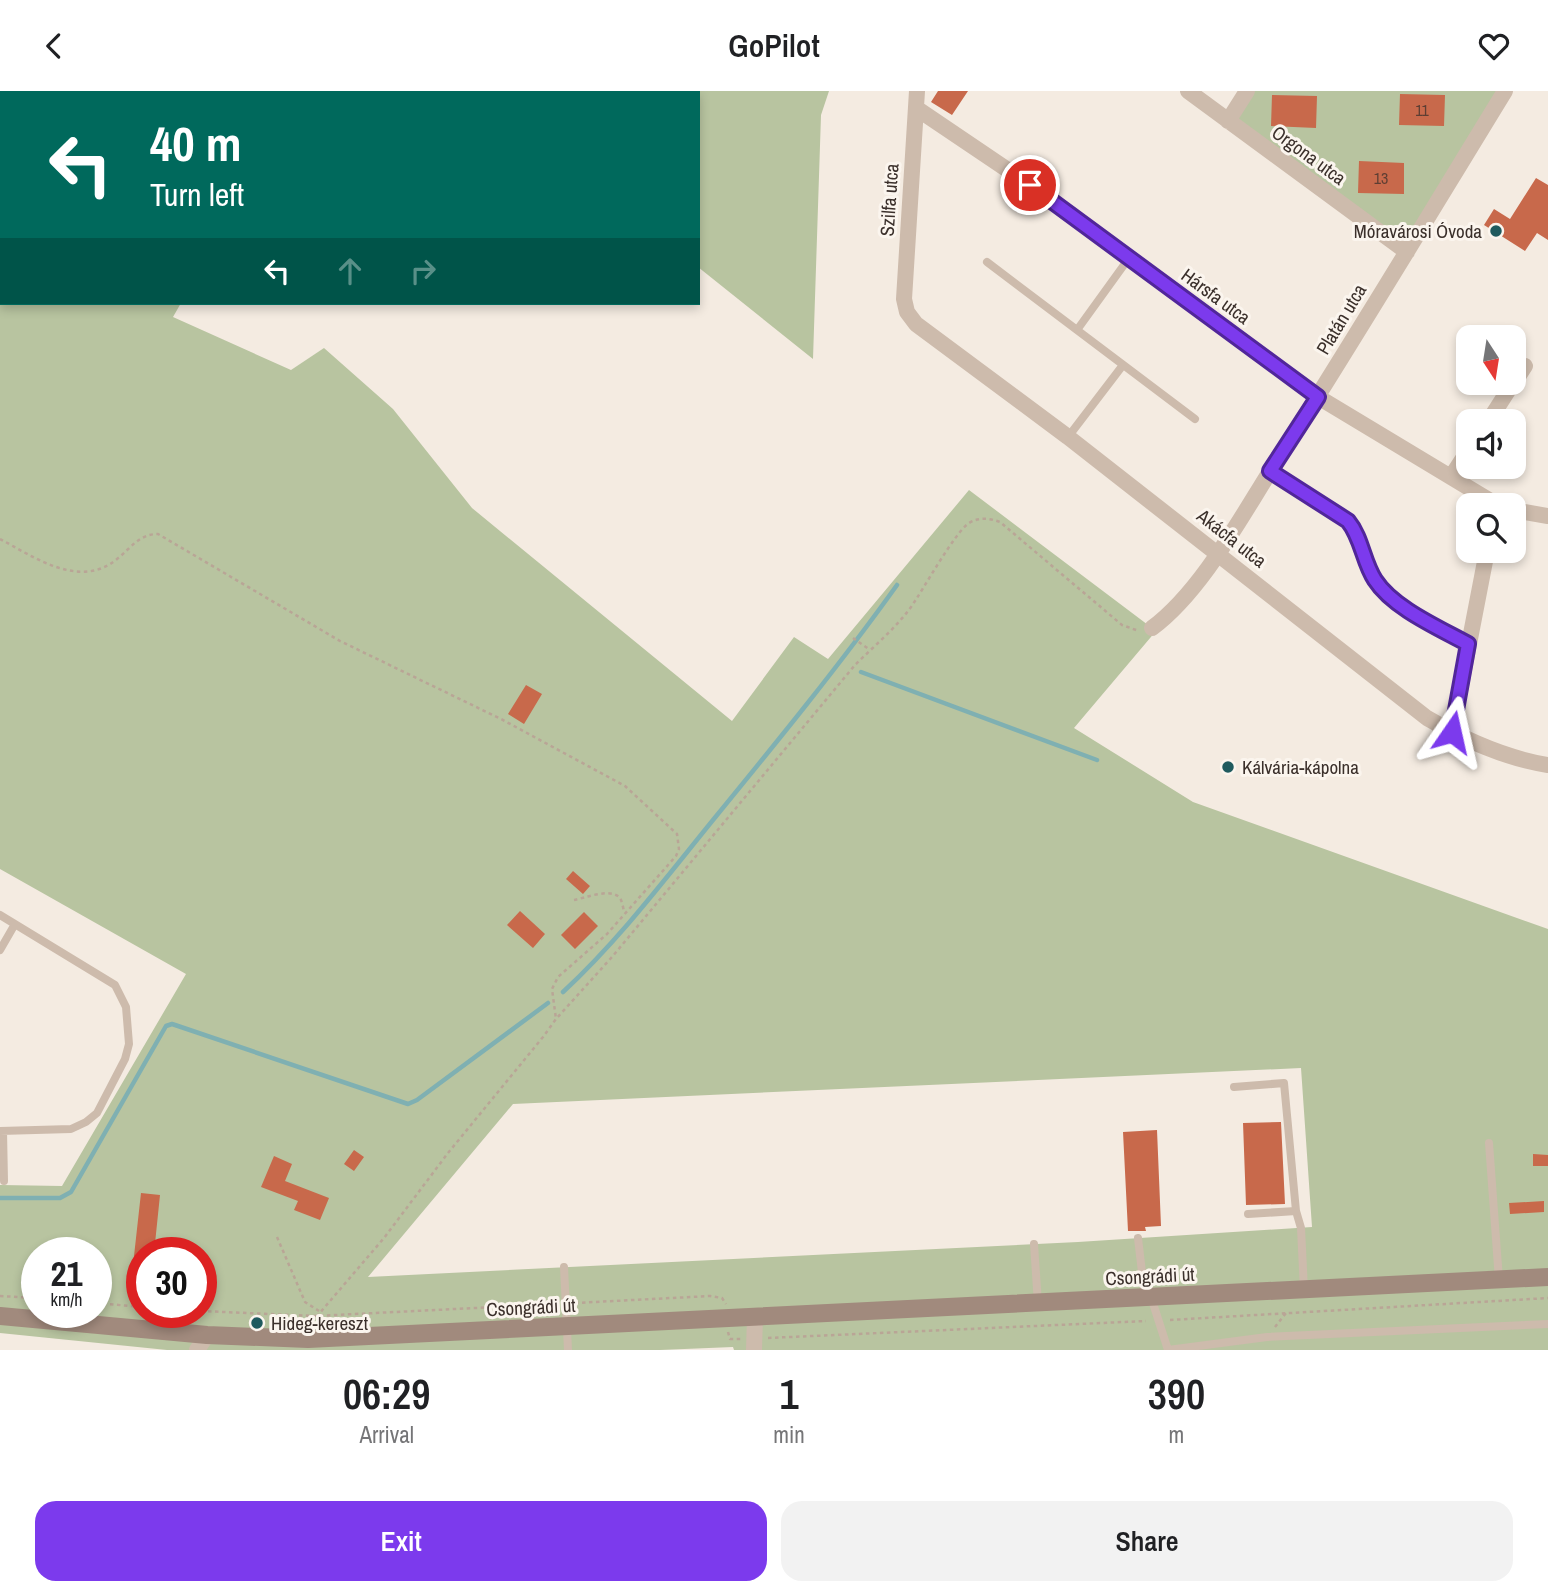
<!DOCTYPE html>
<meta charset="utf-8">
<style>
body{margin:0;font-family:"Archivo Narrow",sans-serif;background:#f2f2f2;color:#202124;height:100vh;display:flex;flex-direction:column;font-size:26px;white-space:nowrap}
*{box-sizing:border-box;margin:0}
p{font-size:23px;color:#757577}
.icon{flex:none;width:38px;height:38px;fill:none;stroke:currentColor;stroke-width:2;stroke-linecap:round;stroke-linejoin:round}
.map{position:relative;height:1259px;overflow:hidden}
.details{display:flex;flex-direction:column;background:#fff;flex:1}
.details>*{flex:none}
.guide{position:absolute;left:0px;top:0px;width:700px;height:214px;box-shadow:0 4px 10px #0003;background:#00695c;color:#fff;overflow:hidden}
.needle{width:46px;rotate:168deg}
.tools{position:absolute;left:1456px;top:234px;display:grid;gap:14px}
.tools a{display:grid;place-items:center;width:70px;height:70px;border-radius:14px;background:#fff;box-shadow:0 4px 10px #0003;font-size:35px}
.speed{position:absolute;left:21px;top:1146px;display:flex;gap:14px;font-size:35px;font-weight:700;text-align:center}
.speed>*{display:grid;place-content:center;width:91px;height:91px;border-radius:50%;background:#fff;box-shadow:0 4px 10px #0003;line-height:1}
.speed small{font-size:18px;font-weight:400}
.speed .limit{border:10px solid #d22;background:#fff;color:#111}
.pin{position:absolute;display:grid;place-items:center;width:60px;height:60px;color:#fff;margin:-30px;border:4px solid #fff;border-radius:50%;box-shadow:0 2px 7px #0007}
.me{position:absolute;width:77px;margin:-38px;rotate:11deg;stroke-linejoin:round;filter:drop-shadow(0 0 5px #0008)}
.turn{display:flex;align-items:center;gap:24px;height:147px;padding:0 35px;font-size:32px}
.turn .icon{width:91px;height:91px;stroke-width:2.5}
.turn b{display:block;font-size:49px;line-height:60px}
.lanes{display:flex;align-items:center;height:66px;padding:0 35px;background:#0003;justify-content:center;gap:35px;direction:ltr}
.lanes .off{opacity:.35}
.eta{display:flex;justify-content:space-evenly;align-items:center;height:119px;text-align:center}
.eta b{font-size:42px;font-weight:600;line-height:49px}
.cta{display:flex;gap:14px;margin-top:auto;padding:14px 35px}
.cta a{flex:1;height:80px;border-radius:21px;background:#7c3aed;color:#fff;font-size:28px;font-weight:600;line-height:80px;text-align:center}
.cta a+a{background:#f2f2f2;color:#202124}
header{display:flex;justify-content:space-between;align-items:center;height:91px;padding:0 35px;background:#fff;font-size:32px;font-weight:600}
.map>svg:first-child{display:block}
.green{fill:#b8c4a0;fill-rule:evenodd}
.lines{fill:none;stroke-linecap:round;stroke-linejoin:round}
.stream{stroke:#7fb0b2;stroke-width:4.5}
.building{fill:#c8694b}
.path{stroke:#b9a596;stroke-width:2.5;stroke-dasharray:3.5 3.5;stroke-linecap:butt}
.lane{stroke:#cdbbac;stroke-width:8}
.street{stroke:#cdbbac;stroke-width:16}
.secondary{stroke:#a18a7d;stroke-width:18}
.route-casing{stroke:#51269a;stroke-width:18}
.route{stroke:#7c3aed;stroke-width:12}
.poi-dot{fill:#1f5a5e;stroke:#fbf5ee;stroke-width:2.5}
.labels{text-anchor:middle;stroke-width:6;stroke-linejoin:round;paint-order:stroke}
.number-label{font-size:16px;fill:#5e3e33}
.street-label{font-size:19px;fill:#3b302b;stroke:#fbf5ee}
.poi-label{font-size:19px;fill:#3b302b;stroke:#fbf5ee;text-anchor:start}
</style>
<header><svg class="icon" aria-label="back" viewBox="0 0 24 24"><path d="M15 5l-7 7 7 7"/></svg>GoPilot<svg class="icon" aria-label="heart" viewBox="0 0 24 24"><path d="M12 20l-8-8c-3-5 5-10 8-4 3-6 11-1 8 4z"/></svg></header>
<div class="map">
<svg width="1548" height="1259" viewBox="0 0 1548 1259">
<rect width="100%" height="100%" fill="#f4ebe1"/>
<!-- green -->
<path class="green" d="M0 0H306L2 2V212H181L173 226 291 279 324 257 393 318 472 417 732 630 794 546 828 568 969 399 1156 540 1074 637 1193 711 1548 838V1259H734L733 1256 660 1259H167L0 1242V1094L62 1095 186 883 0 778ZM1301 977 1312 1136 1078 1151 368 1186 513 1013ZM37 1162H96V1222H37ZM142 1162H201V1222H142Z
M477 0H829L821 24 813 268 698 176V2Z
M1247 0H1505L1407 161 1228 30Z"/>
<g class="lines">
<!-- stream -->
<path class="stream" d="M861 581 1097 669
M563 901C619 849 665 788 713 729 776 652 839 575 897 494
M0 1107H60L71 1101 166 935 172 933 178 935 408 1013 417 1009 548 912"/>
</g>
<!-- building -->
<path class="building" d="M938 0H968L952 24 931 11Z
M1400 3 1445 4 1444 35 1399 34Z
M1272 4 1317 5 1316 37 1271 35Z
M1359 70 1404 72V103L1358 102Z
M1536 87 1548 94V149L1537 142 1525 160 1484 134 1494 118 1510 128Z
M526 594 542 603 524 633 508 623Z
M573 780 590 795 583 803 566 788Z
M520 820 545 843 533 857 507 834Z
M584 821 598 835 575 858 561 844Z
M1281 1031 1285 1113 1246 1114 1243 1032Z
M1157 1039 1161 1135 1145 1136 1146 1140H1128L1123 1041Z
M354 1059 364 1066 354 1080 344 1073Z
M1533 1063 1548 1064V1075H1533Z
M274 1065 292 1073 285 1090 329 1107 320 1129 294 1119 298 1110 261 1096Z
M141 1102 160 1104 154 1162H142V1193L131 1192Z
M1544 1110V1121L1510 1123 1509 1112Z"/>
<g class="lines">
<!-- path -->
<path class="path" d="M0 448C34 466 80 499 117 468 131 457 139 443 158 443L340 550 501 628 625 695 677 743 679 758 676 765 607 843 558 886 552 898 556 928
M853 547 870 559
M574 809C585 807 609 797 619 806 622 809 623 816 624 821
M277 1146 305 1211 319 1220
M0 1205 37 1207
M96 1212 142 1216
M575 1212 710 1205 722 1207 726 1213
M201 1220 315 1225 555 1213
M1170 1229 1548 1207
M312 1231 384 1147 448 1062 543 946 556 928 612 866 855 574C874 555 895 538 911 516 923 499 955 441 969 432 979 426 989 427 1000 431L1122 534 1139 540
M1275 1236 1286 1222
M728 1241 730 1248H741
M768 1247 1146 1230"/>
<!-- lane -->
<path class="lane" d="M987 171 1195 328
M1077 239 1129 167
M1068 346 1123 274
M1270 380 1348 430C1362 447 1363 471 1375 489 1394 517 1439 537 1468 553
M0 824 115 894 126 916 129 953 125 968 97 1022 86 1031 71 1038 0 1040
M0 859 15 833
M1234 996 1284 992 1296 1120 1301 1137 1304 1199
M3 1040 4 1090
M1489 1052 1499 1189
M1248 1123 1296 1120
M1138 1147 1145 1207
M1034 1153 1038 1213
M564 1176 568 1259
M1151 1206 1168 1259
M1168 1259 1267 1246 1548 1233"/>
<!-- street -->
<path class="street" d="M917 0 904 208 907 221 916 233 1068 346 1427 627C1465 649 1504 667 1548 674
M1188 0 1407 161
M916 17 1030 94 1318 306 1499 415
M1228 30 1247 0
M1514 292 1525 275
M1488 331 1513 292
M1451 386 1468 360
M1514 419 1548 425
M1152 537C1202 500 1242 424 1276 371 1354 249 1429 124 1505 0
M1452 641 1487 460
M197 1259 207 1244
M754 1259 755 1225"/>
<!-- secondary -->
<path class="secondary" d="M0 1225 207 1244 308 1248 1548 1186"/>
</g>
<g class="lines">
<defs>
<path id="route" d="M1030 94 1318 306 1270 380 1348 430C1362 447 1363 471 1375 489 1393 517 1439 537 1468 553L1452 641"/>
</defs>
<!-- route casing -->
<use href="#route" class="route-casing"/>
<!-- route -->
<use href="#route" class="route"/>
</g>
<!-- markers -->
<g class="poi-dot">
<circle cx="1496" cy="140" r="7"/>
<circle cx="1228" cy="676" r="7"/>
<circle cx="257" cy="1232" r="7"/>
</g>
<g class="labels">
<!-- number labels -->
<g class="number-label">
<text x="1422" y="25">11</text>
<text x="1381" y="93">13</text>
</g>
<!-- street labels -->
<g class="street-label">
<text transform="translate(1309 64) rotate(36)" y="7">Orgona utca</text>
<text transform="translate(889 109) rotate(-86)" y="7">Szilfa utca</text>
<text transform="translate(1216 205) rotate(36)" y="7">Hársfa utca</text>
<text transform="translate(1341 228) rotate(-59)" y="7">Platán utca</text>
<text transform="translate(1232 447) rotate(38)" y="7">Akácfa utca</text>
<text transform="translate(1150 1185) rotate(-3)" y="7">Csongrádi út</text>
<text transform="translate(531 1216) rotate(-3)" y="7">Csongrádi út</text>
</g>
<!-- poi labels -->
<g class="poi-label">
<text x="1482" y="147" text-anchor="end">Móravárosi Óvoda</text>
<text x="1242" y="683">Kálvária-kápolna</text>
<text x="271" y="1239">Hideg-kereszt</text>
</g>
</g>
</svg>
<div class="tools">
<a><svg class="needle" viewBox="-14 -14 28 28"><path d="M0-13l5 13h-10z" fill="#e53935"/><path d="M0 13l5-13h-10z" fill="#757577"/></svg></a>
<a><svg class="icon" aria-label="sound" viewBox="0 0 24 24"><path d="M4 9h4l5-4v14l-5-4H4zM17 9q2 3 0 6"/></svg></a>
<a><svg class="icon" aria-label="search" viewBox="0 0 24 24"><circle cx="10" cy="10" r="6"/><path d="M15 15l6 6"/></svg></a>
</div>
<div class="speed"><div>21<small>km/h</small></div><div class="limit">30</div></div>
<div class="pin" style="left:1030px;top:94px;background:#d93025"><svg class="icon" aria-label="arrive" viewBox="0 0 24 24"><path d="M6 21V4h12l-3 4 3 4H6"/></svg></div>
<svg class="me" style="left:1452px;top:641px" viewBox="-20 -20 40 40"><path d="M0-17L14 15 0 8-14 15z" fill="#7c3aed" stroke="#fff" stroke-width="4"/></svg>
<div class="guide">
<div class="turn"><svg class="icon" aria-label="left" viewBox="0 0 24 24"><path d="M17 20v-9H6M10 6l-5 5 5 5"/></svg><div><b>40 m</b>Turn left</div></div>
<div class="lanes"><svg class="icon" aria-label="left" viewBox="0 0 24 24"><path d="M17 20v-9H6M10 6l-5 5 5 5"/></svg><svg class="icon off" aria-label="ahead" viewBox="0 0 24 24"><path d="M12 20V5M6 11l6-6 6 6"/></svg><svg class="icon off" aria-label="right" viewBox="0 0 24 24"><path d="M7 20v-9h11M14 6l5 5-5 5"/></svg></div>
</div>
</div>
<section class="details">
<div class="eta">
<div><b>06:29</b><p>Arrival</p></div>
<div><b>1</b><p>min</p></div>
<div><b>390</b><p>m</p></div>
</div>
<div class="cta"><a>Exit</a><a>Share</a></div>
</section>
